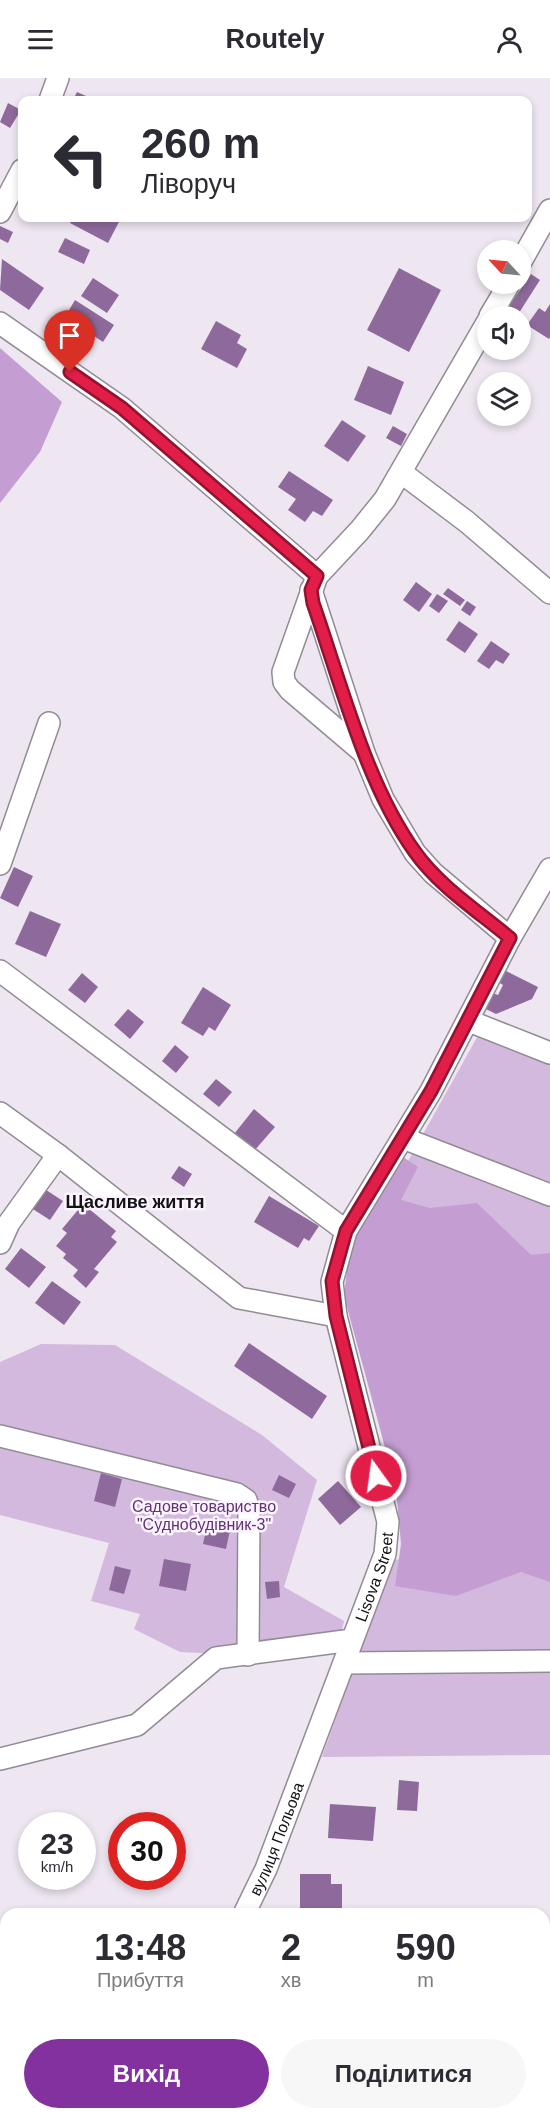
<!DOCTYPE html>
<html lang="uk">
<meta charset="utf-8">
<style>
body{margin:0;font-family:Helvetica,sans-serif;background:#f7f7f7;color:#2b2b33;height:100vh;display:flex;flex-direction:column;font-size:22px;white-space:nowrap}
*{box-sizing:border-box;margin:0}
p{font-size:20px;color:#7c7c81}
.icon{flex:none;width:33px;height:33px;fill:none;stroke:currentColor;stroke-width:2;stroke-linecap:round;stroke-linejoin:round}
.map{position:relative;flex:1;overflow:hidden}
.drawer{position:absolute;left:0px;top:1830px;width:550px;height:212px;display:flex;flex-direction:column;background:#fff;border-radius:18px 18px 0 0;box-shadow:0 3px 9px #0003}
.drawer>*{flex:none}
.guide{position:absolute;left:18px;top:18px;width:514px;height:126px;border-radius:12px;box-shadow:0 3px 9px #0003;background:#fff;color:#2b2b33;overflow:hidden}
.needle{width:39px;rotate:296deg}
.controls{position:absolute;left:477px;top:162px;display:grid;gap:12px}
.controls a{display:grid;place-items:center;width:54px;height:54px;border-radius:50%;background:#fff;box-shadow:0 3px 9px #0003;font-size:30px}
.speed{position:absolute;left:18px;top:1734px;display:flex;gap:12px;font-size:30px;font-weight:700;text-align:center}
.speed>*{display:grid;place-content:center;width:78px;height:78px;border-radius:50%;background:#fff;box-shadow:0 3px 9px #0003;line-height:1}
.speed small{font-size:15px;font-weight:400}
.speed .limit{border:9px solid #d22;background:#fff;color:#111}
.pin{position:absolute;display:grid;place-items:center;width:51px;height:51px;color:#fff;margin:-62px -26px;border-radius:50% 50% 50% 0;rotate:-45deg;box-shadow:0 0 6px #0007}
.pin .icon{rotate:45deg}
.me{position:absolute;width:66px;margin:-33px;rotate:346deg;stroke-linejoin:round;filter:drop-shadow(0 0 4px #0008)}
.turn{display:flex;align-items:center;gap:21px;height:126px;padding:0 24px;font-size:27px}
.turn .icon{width:78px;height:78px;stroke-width:2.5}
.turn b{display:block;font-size:42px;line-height:51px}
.eta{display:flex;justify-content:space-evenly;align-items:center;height:102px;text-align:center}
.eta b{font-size:36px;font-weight:700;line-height:42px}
.button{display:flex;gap:12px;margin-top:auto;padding:12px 24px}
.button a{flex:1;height:69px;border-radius:36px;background:#8431a0;color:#fff;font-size:24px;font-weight:700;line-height:69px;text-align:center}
.button a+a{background:#f7f7f7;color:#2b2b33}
header{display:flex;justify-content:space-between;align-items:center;height:78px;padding:0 24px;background:#fff;font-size:27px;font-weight:700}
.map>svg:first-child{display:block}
.green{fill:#d3b9de}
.forest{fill:#c49ed3}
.building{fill:#8e6a9c}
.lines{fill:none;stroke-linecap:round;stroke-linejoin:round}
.minor-casing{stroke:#928b95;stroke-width:24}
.minor{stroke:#fff;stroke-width:21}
.route-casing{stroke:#92132f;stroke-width:15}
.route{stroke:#e11d48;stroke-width:10}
.labels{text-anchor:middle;stroke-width:5;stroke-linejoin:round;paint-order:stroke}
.park-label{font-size:16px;fill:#623373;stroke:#fbf3fe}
.street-label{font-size:16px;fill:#151216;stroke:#fbf3fe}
.neighbourhood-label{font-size:18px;font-weight:bold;fill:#151216;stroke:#fbf3fe}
</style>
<header><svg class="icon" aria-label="menu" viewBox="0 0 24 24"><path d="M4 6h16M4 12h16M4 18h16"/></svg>Routely<svg class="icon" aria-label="person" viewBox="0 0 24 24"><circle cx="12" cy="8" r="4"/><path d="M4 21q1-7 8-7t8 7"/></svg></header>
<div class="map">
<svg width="550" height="2041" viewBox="0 0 550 2041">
<rect width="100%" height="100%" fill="#eee6f1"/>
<!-- green -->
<path class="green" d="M480 954 550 982V1273L364 1162Z
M41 1266 115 1267 262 1357 317 1402 284 1509 344 1543 339 1564 248 1577 180 1574 134 1551 140 1536 91 1523 109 1465 0 1437V1284Z
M550 1469V1677L322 1679 392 1482Z"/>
<!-- forest -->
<path class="forest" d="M0 270 62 324 40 374 0 425Z
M400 1077 418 1089 401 1122 430 1130 477 1125 531 1177 550 1175V1504L521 1494 456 1518 395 1508 401 1466 396 1410 344 1218 351 1160Z"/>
<!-- building -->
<path class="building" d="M77 14 95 22H73Z
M8 25 21 32 10 50 0 44Z
M73 140H121L108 165 70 145Z
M0 148 13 154 8 165 0 161Z
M65 160 90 172 84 186 58 174Z
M2 181 44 210 29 232 0 212Z
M399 190 441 212 409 274 367 252Z
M531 196 540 202 517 238 507 231Z
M93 200 119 217 107 235 81 218Z
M75 222 114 247 103 264 65 239Z
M550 226V259L549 261 527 247 539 230 545 234Z
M216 243 241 257 237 265 247 271 237 290 201 271Z
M368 288 404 304 391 337 354 322Z
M342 342 366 358 348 384 324 368Z
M393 348 407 356 401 368 386 360Z
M289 393 333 422 322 438 313 433 305 444 288 432 296 421 278 409Z
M416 504 432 516 419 534 403 522Z
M448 510 465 522 460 528 443 516Z
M437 516 448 523 439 535 429 528Z
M467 523 476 529 470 538 461 532Z
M459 543 478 556 465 575 446 562Z
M491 563 510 576 503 586 496 582 489 591 477 583Z
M14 789 33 798 18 829 0 820Z
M30 833 61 846 46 879 15 866Z
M504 892 538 909 532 921 496 936 482 929 490 914 498 917 503 907 498 904Z
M82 895 98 909 85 925 68 912Z
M203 909 231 927 215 953 209 949 203 958 181 945Z
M128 931 144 944 130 961 114 947Z
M175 967 189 979 176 995 162 983Z
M216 1001 232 1014 219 1029 203 1016Z
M254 1031 275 1049 254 1073 234 1056Z
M179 1088 192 1096 184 1109 171 1100Z
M40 1108 63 1123 50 1142 28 1128Z
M269 1118 319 1148 309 1163 304 1160 298 1170 254 1144Z
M83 1126 116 1153 111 1159 117 1164 94 1191 99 1194 86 1210 73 1198 78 1192 63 1180 66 1176 56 1168 67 1155 62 1151Z
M21 1170 46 1189 29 1210 5 1191Z
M52 1203 81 1224 64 1247 35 1225Z
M249 1265 327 1318 312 1341 234 1288Z
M101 1395 122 1401 115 1429 94 1423Z
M279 1397 296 1406 289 1420 272 1412Z
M338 1403 361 1429 340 1447 318 1421Z
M207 1447 230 1452 226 1471 203 1466Z
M164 1481 191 1486 186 1513 159 1508Z
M115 1488 131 1492 124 1516 109 1512Z
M279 1503 280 1519 267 1521 265 1504Z
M399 1702 419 1704 417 1733 397 1732Z
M330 1726 376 1729 373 1763 328 1760Z
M300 1796H331V1806H342V1833H300Z"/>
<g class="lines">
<defs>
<g id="minor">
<path d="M50 22 58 0"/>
<path d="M0 134 22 92"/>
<path d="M520 185 550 132"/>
<path d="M490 238 509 206"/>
<path d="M0 245 122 330 317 498"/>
<path d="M402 395 467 444 550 515"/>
<path d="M311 512 364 675 383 721 415 775 433 795 510 860"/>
<path d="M364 675 290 612 284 604 283 594 317 498 360 452 385 421 488 243"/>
<path d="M0 786 49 645"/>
<path d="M0 893 346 1153"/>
<path d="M469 943 550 975"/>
<path d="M0 1035 58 1077"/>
<path d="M403 1060 550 1117"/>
<path d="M0 1165 9 1145 58 1077 239 1220 336 1238"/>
<path d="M0 1358 237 1416 246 1422 249 1432 248 1577"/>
<path d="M345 1585 550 1583"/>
<path d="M0 1681 137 1647 216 1580 352 1562"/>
<path id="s1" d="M244 1836 266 1791 385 1476 388 1444 336 1238 332 1204 346 1153 431 1013 510 860 550 791"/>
<path d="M157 2041 158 2036"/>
</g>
</defs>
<!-- minor casing -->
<use href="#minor" class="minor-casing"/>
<!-- minor -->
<use href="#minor" class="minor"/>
</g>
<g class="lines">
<defs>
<path id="route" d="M70 294 122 330 317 498 311 512 313 525C341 605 366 706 415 774 439 808 479 834 510 860L431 1013 346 1153 332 1203 336 1238 376 1398"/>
</defs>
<!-- route casing -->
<use href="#route" class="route-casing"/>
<!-- route -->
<use href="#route" class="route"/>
</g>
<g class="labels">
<!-- park labels -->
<g class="park-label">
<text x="204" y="1434">Садове товариство<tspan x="204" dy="18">"Суднобудівник-3"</tspan></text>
</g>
<!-- street labels -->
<g class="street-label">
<text dy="6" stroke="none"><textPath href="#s1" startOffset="362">Lisova Street</textPath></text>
<text dy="6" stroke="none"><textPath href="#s1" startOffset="82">вулиця Польова</textPath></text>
</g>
<!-- neighbourhood labels -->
<g class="neighbourhood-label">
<text x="135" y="1130">Щасливе життя</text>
</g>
</g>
</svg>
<div class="controls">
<a><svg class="needle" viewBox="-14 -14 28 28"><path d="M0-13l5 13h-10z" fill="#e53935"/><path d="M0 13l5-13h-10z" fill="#7c7c81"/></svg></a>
<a><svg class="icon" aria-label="sound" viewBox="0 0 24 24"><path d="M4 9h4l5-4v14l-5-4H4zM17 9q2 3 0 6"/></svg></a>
<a><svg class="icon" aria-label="layers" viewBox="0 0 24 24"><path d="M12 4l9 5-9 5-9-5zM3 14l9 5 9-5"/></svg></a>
</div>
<div class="speed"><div>23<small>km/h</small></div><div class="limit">30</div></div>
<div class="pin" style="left:70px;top:294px;background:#d93025"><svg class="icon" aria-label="arrive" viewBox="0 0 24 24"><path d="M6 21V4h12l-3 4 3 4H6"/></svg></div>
<svg class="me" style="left:376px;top:1398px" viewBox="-20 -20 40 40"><circle r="17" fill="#e11d48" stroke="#fff" stroke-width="3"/><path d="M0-11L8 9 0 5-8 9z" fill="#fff"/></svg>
<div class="guide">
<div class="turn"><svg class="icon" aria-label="left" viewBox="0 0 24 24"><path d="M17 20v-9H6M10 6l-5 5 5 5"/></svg><div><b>260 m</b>Ліворуч</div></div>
</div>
<section class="drawer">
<div class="eta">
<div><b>13:48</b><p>Прибуття</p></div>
<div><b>2</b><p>хв</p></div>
<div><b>590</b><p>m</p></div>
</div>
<div class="button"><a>Вихід</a><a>Поділитися</a></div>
</section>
</div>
